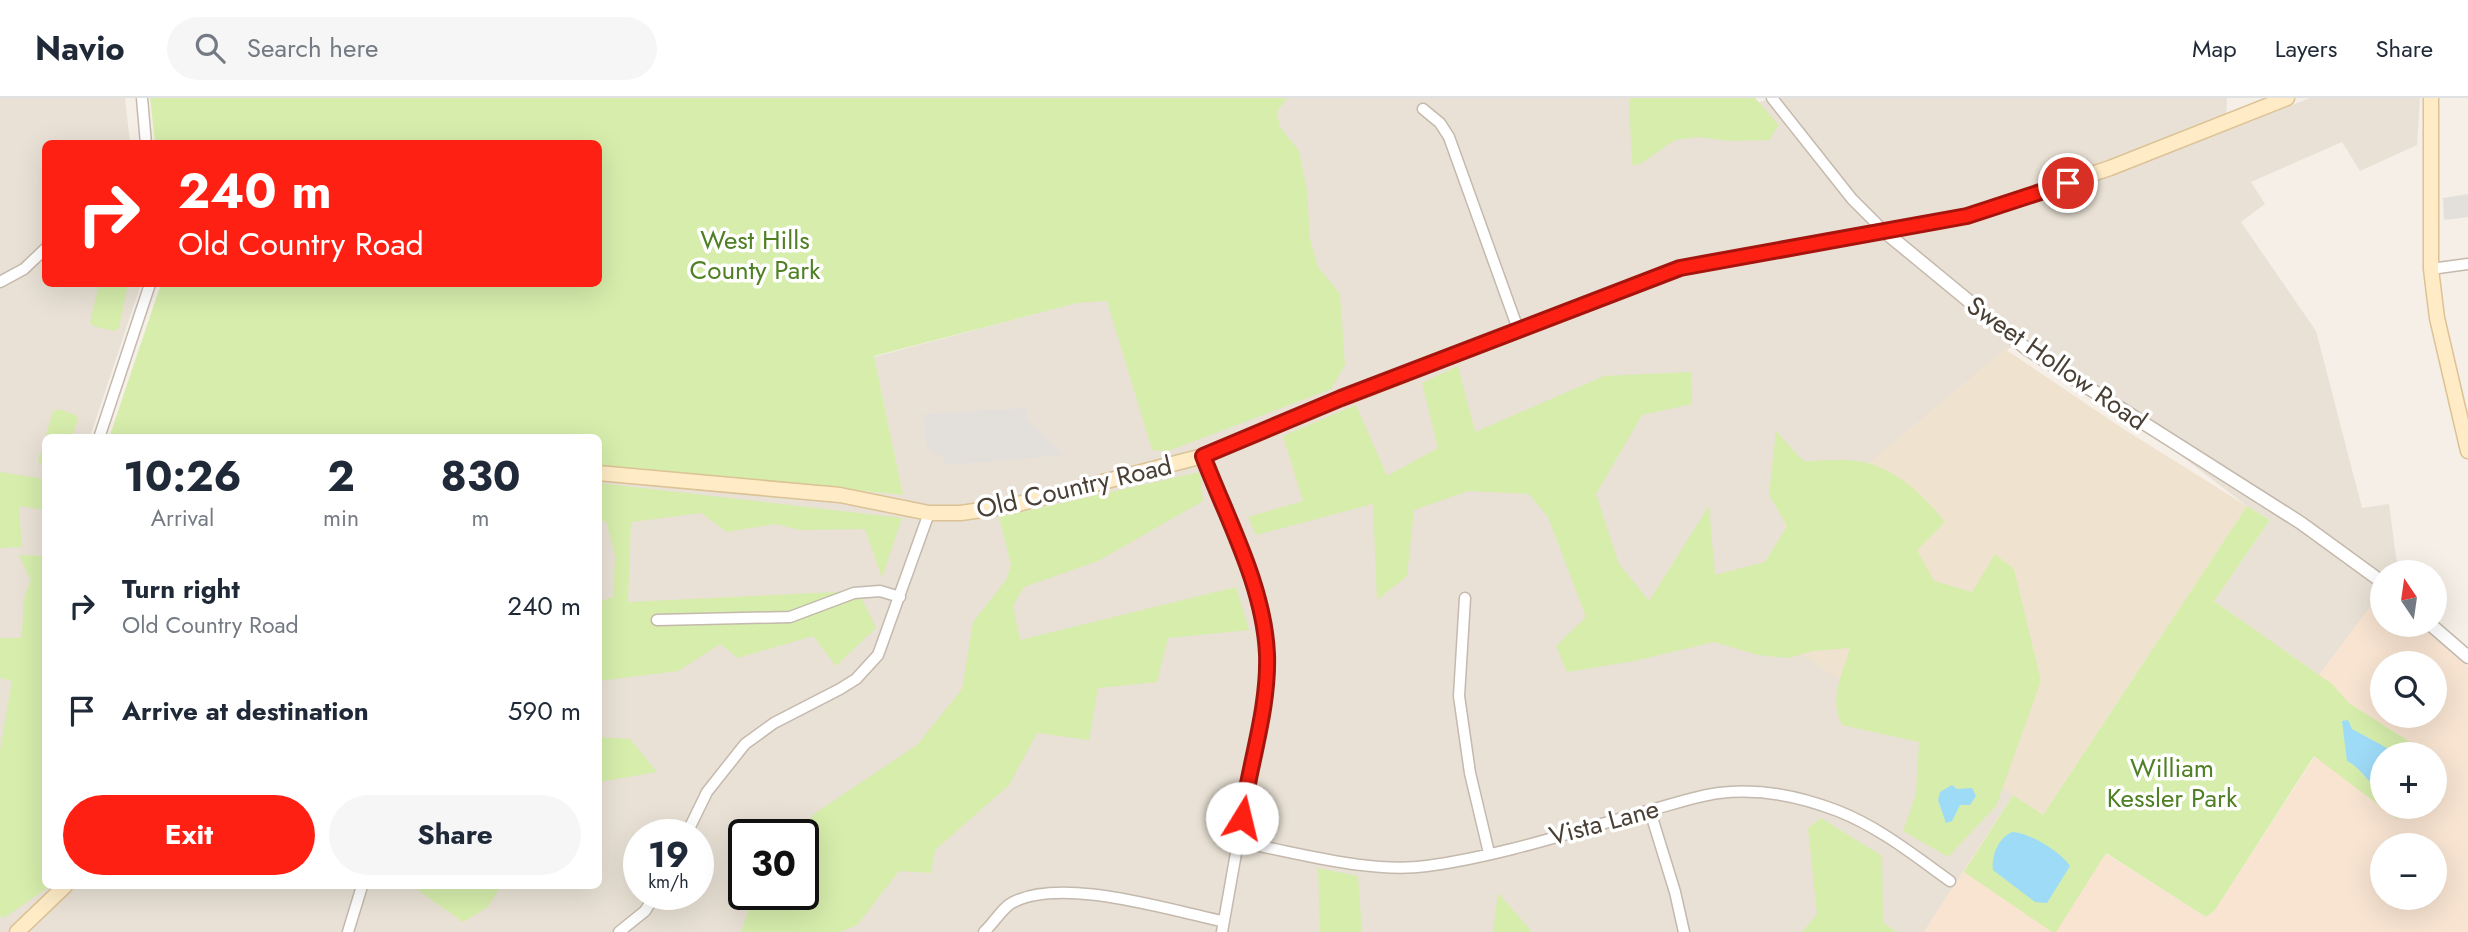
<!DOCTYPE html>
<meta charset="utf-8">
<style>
body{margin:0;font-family:Jost,sans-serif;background:#f6f6f7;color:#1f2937;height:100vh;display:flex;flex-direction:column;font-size:26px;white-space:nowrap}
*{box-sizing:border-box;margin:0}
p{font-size:23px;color:#747a83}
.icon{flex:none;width:38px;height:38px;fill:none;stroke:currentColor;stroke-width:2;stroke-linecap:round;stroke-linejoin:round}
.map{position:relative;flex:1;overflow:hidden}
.details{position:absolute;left:42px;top:336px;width:560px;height:455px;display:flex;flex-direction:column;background:#fff;border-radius:10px;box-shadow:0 7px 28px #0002}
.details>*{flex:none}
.hud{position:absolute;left:42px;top:42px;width:560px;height:147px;border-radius:10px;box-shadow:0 7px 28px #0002;background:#ff2014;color:#fff;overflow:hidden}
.needle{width:46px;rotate:347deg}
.buttons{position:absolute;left:2370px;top:462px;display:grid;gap:14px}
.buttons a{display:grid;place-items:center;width:77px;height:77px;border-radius:50%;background:#fff;box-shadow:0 7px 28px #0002;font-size:35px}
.speed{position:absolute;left:623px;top:721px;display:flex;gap:14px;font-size:35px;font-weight:700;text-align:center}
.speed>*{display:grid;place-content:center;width:91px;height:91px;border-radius:50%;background:#fff;box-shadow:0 7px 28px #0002;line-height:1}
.speed small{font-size:18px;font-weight:400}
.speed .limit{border:4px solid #111;border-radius:10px;background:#fff;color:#111}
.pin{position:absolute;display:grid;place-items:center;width:60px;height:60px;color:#fff;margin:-30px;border:4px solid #fff;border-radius:50%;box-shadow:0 2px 7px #0007}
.me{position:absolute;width:77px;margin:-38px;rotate:9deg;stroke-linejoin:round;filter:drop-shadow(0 0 5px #0008)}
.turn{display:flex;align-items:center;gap:24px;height:147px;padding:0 21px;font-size:32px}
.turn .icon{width:91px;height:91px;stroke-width:2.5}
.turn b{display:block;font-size:49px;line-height:60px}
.eta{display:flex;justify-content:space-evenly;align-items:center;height:119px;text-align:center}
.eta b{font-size:42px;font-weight:700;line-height:49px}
.button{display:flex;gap:14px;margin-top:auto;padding:14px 21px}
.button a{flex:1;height:80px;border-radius:42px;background:#ff2014;color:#fff;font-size:28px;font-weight:700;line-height:80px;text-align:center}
.button a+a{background:#f6f6f7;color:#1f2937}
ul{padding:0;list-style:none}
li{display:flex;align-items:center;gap:21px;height:105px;padding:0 21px}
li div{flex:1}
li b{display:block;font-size:26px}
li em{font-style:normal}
header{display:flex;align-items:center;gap:42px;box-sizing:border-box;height:98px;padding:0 35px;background:#fff;border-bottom:2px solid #e0e1e3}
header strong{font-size:33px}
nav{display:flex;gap:38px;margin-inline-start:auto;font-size:24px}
.search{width:490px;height:63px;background:#f6f6f7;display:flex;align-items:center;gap:18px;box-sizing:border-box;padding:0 24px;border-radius:38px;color:#747a83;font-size:26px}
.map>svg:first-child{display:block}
.residential{fill:#e9e1d5;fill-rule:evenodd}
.commercial{fill:#f8e4d1;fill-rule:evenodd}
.education{fill:#efe3d0}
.green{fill:#d6edac}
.parking{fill:#e3e0dc}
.water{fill:#9edbf7}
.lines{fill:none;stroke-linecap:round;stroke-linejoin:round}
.minor-casing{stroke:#c4b9ac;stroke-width:13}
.tertiary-casing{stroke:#c4b9ac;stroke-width:15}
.secondary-casing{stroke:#dcc295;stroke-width:17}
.minor{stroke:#fff;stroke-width:10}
.tertiary{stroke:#fff;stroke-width:12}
.secondary{stroke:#ffecc7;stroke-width:14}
.route-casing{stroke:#a6150d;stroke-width:18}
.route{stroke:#ff2014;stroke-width:12}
.labels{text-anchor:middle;stroke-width:7;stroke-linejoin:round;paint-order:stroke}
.park-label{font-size:26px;fill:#4f8023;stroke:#fff}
.street-label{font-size:26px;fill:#493f35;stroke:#fff}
</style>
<header>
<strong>Navio</strong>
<div class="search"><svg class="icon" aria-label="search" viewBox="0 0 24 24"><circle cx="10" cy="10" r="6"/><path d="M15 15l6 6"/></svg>Search here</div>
<nav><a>Map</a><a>Layers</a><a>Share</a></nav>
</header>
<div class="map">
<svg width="2468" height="834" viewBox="0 0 2468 834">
<rect width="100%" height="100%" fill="#f5efe7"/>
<!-- residential -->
<path class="residential" d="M0 0H125L130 45 46 46V186H141L90 339 46 340V788H598L599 367 903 397 874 259 1106 197 1268 25 1287 0H1655L1665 35 1772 0H2227L2226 19 2232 30 2310 0H2420L2417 47 2360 73 2342 44 2251 84 2265 106 2241 124 2316 233 2362 410 2389 406 2398 474H2382V494L2319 577 2214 503 2270 422 2247 408 2024 238 1871 365 1760 494 2013 697 1924 834H0ZM639 737H698V796H639ZM744 737H803V796H744Z"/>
<!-- commercial -->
<path class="commercial" d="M2381 494 2382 527H2419L2468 569V834H1924L2013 697 2206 819 2215 812 2315 658 2397 721 2406 709H2434V666L2437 662 2434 656H2429L2349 605 2319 577ZM2382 565H2434V618H2382ZM2382 747H2434V800H2382Z"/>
<!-- education -->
<path class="education" d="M2005 251 2125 332 2247 408 2043 717 1785 545 1783 409 1809 415Z"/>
<!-- green -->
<path class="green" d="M150 0H1287L1277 14 1280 29 1299 53 1307 92 1310 141 1318 169 1340 196 1345 267 1331 291 1168 353 1152 352 1107 203 1077 205 874 258 903 397 599 367 598 340H109L161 186H598V46L155 45Z
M1629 0H1755L1779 27 1769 42 1730 43 1698 39 1675 42 1640 66 1632 67Z
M99 186H128L119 230 114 233 93 228 90 224Z
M1458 268 1475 334 1604 278 1691 274 1692 306 1642 317 1596 396 1619 466 1649 503 1709 408 1715 477 1765 464 1787 428 1769 397 1776 333 1803 363C1822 363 1845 360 1863 364 1897 371 1924 398 1945 424L1917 452 1934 483 1972 494 1995 456 2014 471 2041 583 1996 708 1948 759 1903 733 1916 696 1919 644 1842 627C1828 600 1843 576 1850 550L1813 553 1788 560 1758 557 1714 544 1634 563 1567 574 1556 548 1586 519 1548 419 1529 396 1468 393 1414 412 1407 478 1377 502 1373 406 1256 437 1248 419 1303 403 1283 338 1356 307 1387 378 1438 350 1422 285Z
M58 311 76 317 78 321 72 339 46 340 45 367 40 366 38 362 53 314Z
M0 374 45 381V412L19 408 22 449 0 450Z
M1200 374 1203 403 1098 463 1024 489 1013 508 1020 542 1236 489 1249 532 1168 540 1157 584 1098 590 1089 642 1037 635 1009 687 935 752 931 775 899 773 857 827 840 834H741L754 796H803V737H798L814 716 917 647 962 591 973 524 1006 482 1011 467 999 419Z
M599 385 902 420 882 480 865 431 800 432 775 426 727 434 701 415 631 424 628 504 858 493 876 530 836 568 813 538 738 560 720 546 678 573 599 583 598 504 613 499 615 458 606 423H599Z
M2247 408 2270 422 2214 503 2332 586 2349 605 2429 656H2382V709H2406L2397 721 2314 658 2215 812 2206 819 2106 755 2056 834H2052L1964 774 2013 697 2043 717Z
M19 457 45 458 46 788H50L4 820 0 818V652L12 583 0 580V540H21C25 519 20 501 31 483Z
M599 639 630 641 657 674 599 684Z
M1821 720 1882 758 1883 825 1897 834H1802L1817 816 1808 730Z
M1318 770 1358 778 1362 834H1320Z
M412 788H501L488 809 463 824Z
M1498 795 1532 834H1493Z"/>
<!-- parking -->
<path class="parking" d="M2468 96V119L2444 122 2443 100Z
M1025 310 1028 322 1065 357 947 367 941 358 935 356 926 346 924 316Z"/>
<!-- water -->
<path class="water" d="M2348 622 2352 631 2398 656H2382V691C2366 685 2362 670 2347 663L2342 623Z
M1952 687 1957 691 1972 690 1976 698 1970 707H1960L1952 723 1946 725 1938 702 1940 694Z
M2013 734C2030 735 2061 754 2070 768L2047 805 2035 804 1993 772C1991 758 1999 738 2013 734Z"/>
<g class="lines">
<defs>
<path id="minor" d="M142 0 146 46
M1772 0 1852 101 1885 134
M1423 11 1440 25 1449 39 1518 231
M2431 171 2468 166
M0 184 24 171 46 150
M99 340 150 186
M1203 358C1232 433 1269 505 1266 586L1222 834
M1465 500 1459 598 1470 675 1489 755
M657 522 790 519 854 495 880 493 900 499
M1650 713 1675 794 1684 834
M686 737 707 694 745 646 774 625 840 591 856 581 878 557 929 415
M1238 744C1297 754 1368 776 1427 768 1501 758 1575 733 1647 713 1671 707 1695 698 1719 695 1759 690 1802 699 1838 713 1879 729 1915 758 1950 783
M348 834 362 788
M619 834 645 813 656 796
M984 834C993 826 1001 812 1010 806 1058 777 1168 812 1222 823"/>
<path id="tertiary" d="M1885 134 2027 251 2301 425 2382 484
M2431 527 2468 559"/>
<path id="secondary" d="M2431 0V171L2437 220 2468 353
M598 375 840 397 929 415H961L1014 407 1203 358 1341 301 1680 170 1967 118 2110 70 2287 0
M17 834 65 788"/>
</defs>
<!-- minor casing -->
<use href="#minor" class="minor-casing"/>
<!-- tertiary casing -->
<use href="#tertiary" class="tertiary-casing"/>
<!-- secondary casing -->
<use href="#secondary" class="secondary-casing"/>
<!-- minor -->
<use href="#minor" class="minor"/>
<!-- tertiary -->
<use href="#tertiary" class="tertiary"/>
<!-- secondary -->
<use href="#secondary" class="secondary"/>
</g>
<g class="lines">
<defs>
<path id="route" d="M1242 720C1249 667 1269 611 1267 556 1264 488 1227 421 1203 358L1341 300 1680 170 1967 118 2068 85"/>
</defs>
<!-- route casing -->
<use href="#route" class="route-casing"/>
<!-- route -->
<use href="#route" class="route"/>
</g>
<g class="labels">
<!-- park labels -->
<g class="park-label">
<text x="755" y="151">West Hills<tspan x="755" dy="30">County Park</tspan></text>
<text x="2172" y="679">William<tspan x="2172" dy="30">Kessler Park</tspan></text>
</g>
<!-- street labels -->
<g class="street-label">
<text transform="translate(2057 265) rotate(35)" y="9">Sweet Hollow Road</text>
<text transform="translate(1074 389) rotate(-13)" y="9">Old Country Road</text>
<text transform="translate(1604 724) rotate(-15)" y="9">Vista Lane</text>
</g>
</g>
</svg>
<div class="buttons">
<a><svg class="needle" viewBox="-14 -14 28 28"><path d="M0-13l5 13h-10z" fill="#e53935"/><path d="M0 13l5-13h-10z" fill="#747a83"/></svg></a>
<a><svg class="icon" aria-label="search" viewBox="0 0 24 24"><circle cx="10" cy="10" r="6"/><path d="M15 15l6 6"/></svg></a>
<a>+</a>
<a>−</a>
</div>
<div class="speed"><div>19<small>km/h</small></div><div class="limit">30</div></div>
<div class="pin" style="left:2068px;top:85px;background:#d93025"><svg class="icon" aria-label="arrive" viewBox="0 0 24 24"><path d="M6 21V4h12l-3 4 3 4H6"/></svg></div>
<svg class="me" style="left:1242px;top:720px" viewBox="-20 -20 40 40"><circle r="19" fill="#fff"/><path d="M0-13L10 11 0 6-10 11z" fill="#ff2014"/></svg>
<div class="hud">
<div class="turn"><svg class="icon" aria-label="right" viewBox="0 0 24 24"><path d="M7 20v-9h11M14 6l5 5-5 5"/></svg><div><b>240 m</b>Old Country Road</div></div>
</div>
<section class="details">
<div class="eta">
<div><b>10:26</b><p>Arrival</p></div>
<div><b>2</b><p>min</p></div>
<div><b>830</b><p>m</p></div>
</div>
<ul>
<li><svg class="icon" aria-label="right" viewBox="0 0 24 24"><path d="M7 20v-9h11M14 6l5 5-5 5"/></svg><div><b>Turn right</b><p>Old Country Road</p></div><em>240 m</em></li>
<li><svg class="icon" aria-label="arrive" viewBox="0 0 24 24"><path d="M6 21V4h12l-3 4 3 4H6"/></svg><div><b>Arrive at destination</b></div><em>590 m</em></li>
</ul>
<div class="button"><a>Exit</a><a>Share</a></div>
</section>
</div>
